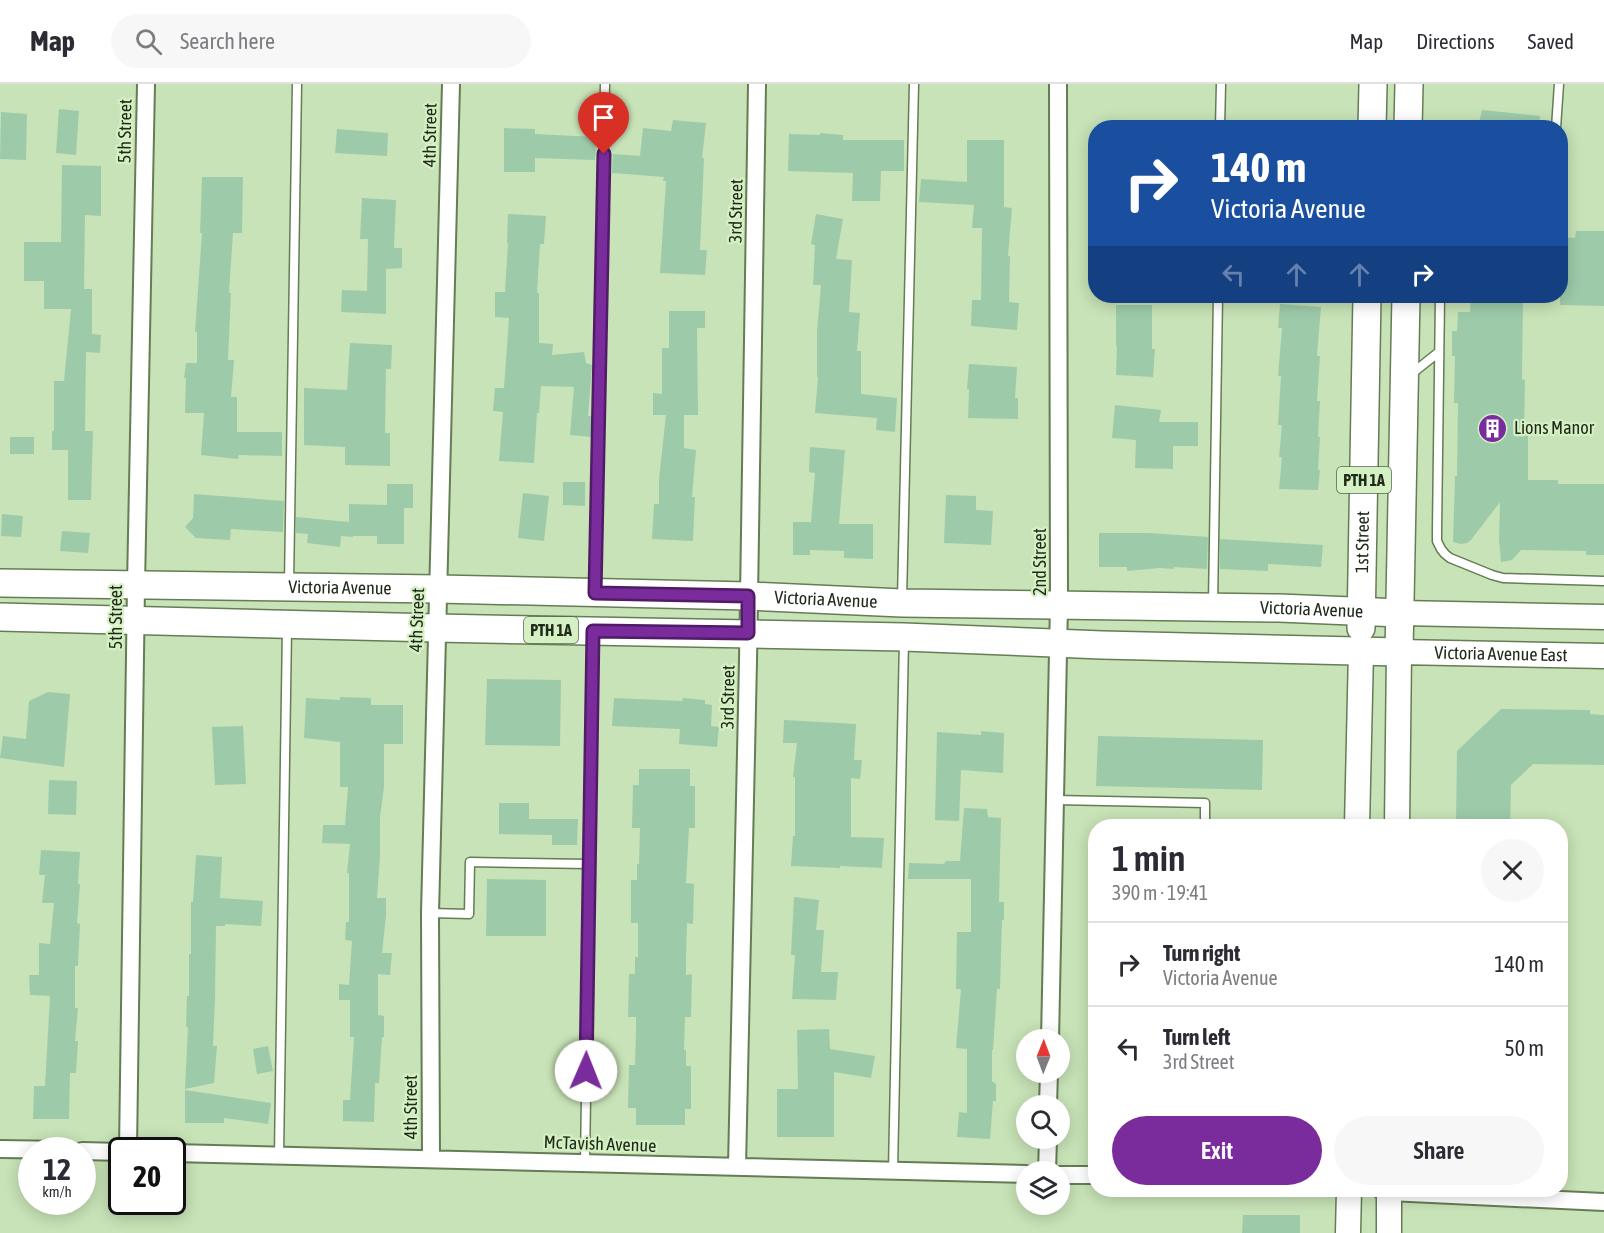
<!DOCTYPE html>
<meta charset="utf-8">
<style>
body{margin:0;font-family:"Asap Condensed",sans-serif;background:#f7f7f7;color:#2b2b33;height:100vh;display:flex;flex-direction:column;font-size:22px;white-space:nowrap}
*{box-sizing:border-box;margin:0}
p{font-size:20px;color:#7c7c81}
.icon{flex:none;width:33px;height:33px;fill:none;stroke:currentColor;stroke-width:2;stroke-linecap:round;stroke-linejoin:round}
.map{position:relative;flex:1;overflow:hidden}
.panel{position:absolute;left:1088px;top:735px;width:480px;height:378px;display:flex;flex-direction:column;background:#fff;border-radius:24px;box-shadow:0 3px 15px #0003}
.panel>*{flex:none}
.hud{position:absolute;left:1088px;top:36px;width:480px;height:183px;border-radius:24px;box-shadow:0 3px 15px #0003;background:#1a4fa0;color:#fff;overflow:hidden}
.needle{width:39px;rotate:1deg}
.controls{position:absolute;left:1016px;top:945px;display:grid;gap:12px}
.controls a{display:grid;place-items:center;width:54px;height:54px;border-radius:50%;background:#fff;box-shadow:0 3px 15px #0003;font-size:30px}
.speed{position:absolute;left:18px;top:1053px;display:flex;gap:12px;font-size:30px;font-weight:700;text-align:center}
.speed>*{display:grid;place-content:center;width:78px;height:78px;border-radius:50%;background:#fff;box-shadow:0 3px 15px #0003;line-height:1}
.speed small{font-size:15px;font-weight:400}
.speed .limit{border:3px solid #111;border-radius:9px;background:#fff;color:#111}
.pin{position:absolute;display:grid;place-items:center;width:51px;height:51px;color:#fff;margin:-62px -26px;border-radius:50% 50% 50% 0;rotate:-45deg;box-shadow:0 0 6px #0007}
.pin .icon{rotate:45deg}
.me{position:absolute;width:66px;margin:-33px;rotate:1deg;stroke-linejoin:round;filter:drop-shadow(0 0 4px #0008)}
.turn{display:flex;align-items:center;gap:21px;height:126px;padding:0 24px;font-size:27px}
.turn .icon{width:78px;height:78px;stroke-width:2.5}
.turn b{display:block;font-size:42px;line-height:51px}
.lanes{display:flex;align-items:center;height:57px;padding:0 24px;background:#0003;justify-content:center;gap:30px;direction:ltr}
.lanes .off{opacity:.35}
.round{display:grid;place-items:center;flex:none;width:63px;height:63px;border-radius:32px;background:#f7f7f7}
.overview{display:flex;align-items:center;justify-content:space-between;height:102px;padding:0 24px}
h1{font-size:36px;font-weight:600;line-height:45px}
.action{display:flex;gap:12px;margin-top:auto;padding:12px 24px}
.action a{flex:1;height:69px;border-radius:36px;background:#7a2b9c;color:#fff;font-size:24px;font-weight:600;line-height:69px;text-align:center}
.action a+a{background:#f7f7f7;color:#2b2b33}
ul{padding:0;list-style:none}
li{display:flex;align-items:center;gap:18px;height:84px;padding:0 24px;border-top:2px solid #e1e1e2}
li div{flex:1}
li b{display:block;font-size:22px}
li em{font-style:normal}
header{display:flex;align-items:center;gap:36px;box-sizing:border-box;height:84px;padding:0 30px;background:#fff;border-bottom:2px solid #e1e1e2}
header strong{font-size:28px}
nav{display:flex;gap:33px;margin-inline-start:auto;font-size:21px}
.search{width:420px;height:54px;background:#f7f7f7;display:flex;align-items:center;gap:15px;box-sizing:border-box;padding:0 21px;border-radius:33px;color:#7c7c81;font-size:22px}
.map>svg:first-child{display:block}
.building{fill:#9dcbaa}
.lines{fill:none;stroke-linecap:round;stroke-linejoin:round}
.service-casing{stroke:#647d54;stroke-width:11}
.minor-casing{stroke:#647d54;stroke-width:20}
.secondary-casing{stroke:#647d54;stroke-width:27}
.primary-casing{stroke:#647d54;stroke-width:30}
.service{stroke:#fff;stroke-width:8}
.minor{stroke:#fff;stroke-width:16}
.secondary{stroke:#fff;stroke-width:24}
.primary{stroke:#fff;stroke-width:27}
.route-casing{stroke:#4f1c65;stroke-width:15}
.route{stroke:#7a2b9c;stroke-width:10}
.labels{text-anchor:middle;stroke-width:4.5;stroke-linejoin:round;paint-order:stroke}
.shield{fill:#d5f1c4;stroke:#56664d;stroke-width:1.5}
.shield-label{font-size:16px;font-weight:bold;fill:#202a1a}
.street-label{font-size:18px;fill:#202a1a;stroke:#d5f1c4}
.poi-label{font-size:18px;fill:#202a1a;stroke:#d5f1c4;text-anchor:start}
</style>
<header>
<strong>Map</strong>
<div class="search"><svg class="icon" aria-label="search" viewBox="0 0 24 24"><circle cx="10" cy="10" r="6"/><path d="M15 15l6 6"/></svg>Search here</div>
<nav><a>Map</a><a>Directions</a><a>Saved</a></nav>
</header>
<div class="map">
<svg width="1604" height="1149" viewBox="0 0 1604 1149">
<rect width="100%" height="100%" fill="#c8e3b7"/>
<!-- building -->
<path class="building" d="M59 25 79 27 76 71 56 69Z
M1482 26 1540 32 1539 44H1478Z
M1 28 27 30 26 76 0 75Z
M673 36 706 39 702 74H704L700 166H707L705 191 660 189 666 97H663L664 93 612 89 613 70 640 72 643 44 671 47Z
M504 44 535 45V50L596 53 595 76 535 74V88H504Z
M337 45 388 49 387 72 335 69Z
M820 49 843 51V56H904V87H881L880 117H852L853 89 788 87 789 50 820 51Z
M967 56H1004V123L1012 124 1008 172H1010L1009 218 1019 219 1017 246 971 242 972 216H981L982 144H972L974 121 919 118 921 95 967 98Z
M62 81 101 82V132L85 131 84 205H92V250L101 251 100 269 86 268 85 347H93L91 416H68V366H52V347H54V297H64L71 225H44V197H24V158H61Z
M202 93H243L242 149H233L229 209H231L228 276H234L231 313H237V348H282V372L239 371 238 375 201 371 204 329H185L186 294H184L186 279H197V248H195L202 149H200Z
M362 114 396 116 394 164H402V184L386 185V230L341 228 342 206 367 207 368 155H360Z
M508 130 546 132 544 160H540L537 209H539V259L553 260 552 271 584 268 586 279 592 281 588 332H592V353L570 351 574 303 541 302 539 329H537L534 379 499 377 503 328 493 327 495 304H504L509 234 495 233V208H505L508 159H507Z
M816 130 843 135 836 175 852 176 849 228 860 229 857 267H861V310L897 314 895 348 876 346 877 334 815 329 818 293H817V247L821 201H813L815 161 811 160Z
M1576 147H1604V222L1560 221V153L1575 154Z
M1471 212H1523L1522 295 1525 296 1524 350H1528V396H1558V400H1604V471H1586V467L1521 466 1512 476 1501 478 1499 456 1500 418 1471 456 1467 459 1461 460 1453 458 1455 392H1457L1458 319H1454L1455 272H1452V247H1457L1458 228H1470Z
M1280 220 1321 223 1317 272H1320L1317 317H1320L1318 353H1320L1318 386H1320L1318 406 1279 405 1282 373H1279L1282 341H1278L1281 292H1278L1282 244H1278Z
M1116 221H1152V265H1155L1153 293 1116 291 1117 262H1116Z
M669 227H705V244H697L698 331H684V364L696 366 692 413H695L693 457 652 455 654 420H659V395L666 331H653V309L662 310V264H669Z
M350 259 392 261 391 285H386L385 349H390V382L345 381V363L304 361V304L347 306Z
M969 280 1017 283 1015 314H1018V335L968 334 969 305H967Z
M1115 321 1161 326 1159 338H1198V362H1173V385L1135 384 1136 356 1112 354Z
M10 353H34V370H10Z
M810 363 845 366 839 440H873V475L844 474V467L810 466V471H793V438H811L815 389 809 388Z
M563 398H585V422L563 421Z
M387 400H413V424H404V460H377V452H353V453L341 452 340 463 307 459 308 450 296 449V433L349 438V420L387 421Z
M523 409 549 412 544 457 518 454Z
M194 410 284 417 283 448 231 445 230 456 196 454 185 443 193 434Z
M946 411 976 412V426L993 427 991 461 944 459Z
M2 430 23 432 21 453 1 452Z
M62 447 90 449 88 469 60 467Z
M1099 449H1149L1208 453 1207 485 1174 483V485L1160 484 1127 487V483H1099Z
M1220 455 1323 461 1321 483 1268 480V487L1220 485Z
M487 595 561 596 560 662 485 661Z
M48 608 70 610 64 683 0 674 3 652 26 655 29 617Z
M340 613 371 614V621H403V660H384V703L380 733V772L377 814H386V831L382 869H392L390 891 378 890V931L384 932V953H382L379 999H375L374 1038 343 1037V1016H350L354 953H350V916H339V900L349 901 352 857 345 856 346 838H349V789H347L350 760 322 759 323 741H345L348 703H340V658L304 654 306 614 340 616Z
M614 614 682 617 683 614 705 616V620L712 621 711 642 719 643 717 663 679 660 680 645 612 642Z
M1501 625 1590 626V630L1604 631V681L1533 680 1511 701 1510 742H1456L1457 667Z
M784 636 856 640 854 676H862L860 695 851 694V753L884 754 882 784 840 782V784L791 782 793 752H795V693H793L797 659H783Z
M243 642 246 700 215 701 212 643Z
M981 647 1004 649 1003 689 961 686 959 737 935 736 937 648 981 651Z
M1098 652 1263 656 1262 706 1096 702Z
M639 685H690V702H695V744H689L686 799 694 800 693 840 687 839 686 872V891L692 890 691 933H685L684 966H686V982H691V1025H685V1041H636V1024H628L629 981H635L636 949V933H628L629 890H635V873H638V839H631V796H637V780H639L640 744H632L633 701H639Z
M49 696 77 697 76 731 48 730Z
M499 719H529V735H578L577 761H552V751L499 750Z
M964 724 987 725 988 733 1001 734 999 818H1004V836H1002L1000 905H997L993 966H992V997L996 1000V1017H993L990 1055 957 1053 959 1028 967 1029V965L956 964 961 905H956L957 848H971V795H908L909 779 944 780 946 777H960Z
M41 766 80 768 78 800H80L77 839 80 840 78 882H75V924H78L75 957H78L76 989H70L69 1035H33L34 1002H45L50 912 30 911 29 891H39V859L50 860 54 819H42L45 791H39Z
M196 771 222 773 220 814 263 817 261 842 225 840V842H216L215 915 213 962H217L214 999 185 1005 188 943H186L187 912H189V870H191V818H193Z
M487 795 546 796V852H486Z
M794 813 819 816 816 846H824L821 888H838L836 916 792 915 795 871H791Z
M829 945 830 965 875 972 871 994 834 988V1053H777V1005H798L797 946Z
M268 962 273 987 257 990 253 965Z
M185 1006 271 1019 268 1040 224 1034V1039H185Z
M1243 1131H1300V1149H1242Z"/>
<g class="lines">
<defs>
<path id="service" d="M1220 44 1221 0
M1556 44 1559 0
M1440 212 1437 447V457L1441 465 1445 470 1450 474 1492 491 1503 494 1604 497
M1410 291 1439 268
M289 500 297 0
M595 506 605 0
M902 515 914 0
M1213 520 1218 212
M1055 716 1205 719V742
M430 829 469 830 470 778 589 780
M279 1071 287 544
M585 1079 593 550
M893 1087 904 556"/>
<path id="minor" d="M1050 956 1059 520 1058 0
M1048 1022 1049 988
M0 1065 68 1066
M128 1066 136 501 146 0
M82 1067 122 1068
M172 1069 1026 1090
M431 1074 430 829 451 0
M737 1083 748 577 757 0
M1047 1088 1048 1054
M1059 1091H1095
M1381 1106 1389 1108 1604 1118"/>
<g id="secondary">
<path d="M1400 529 1604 533"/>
<path d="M1357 742 1361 567"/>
<path id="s1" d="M1397 742 1399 568 1604 572"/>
<path d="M1348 1149 1349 1106"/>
<path d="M1389 1149V1106"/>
</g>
<g id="primary">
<path d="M1372 44 1373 0"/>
<path d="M1408 44 1409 0"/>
<path id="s2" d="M0 499 438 505 748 512 902 519 1279 524 1400 529"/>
<path d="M0 533 436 544 904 553 1102 561 1399 568 1406 212"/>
<path id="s3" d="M1361 544 1367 212"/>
</g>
</defs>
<!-- service casing -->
<use href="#service" class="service-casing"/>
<!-- minor casing -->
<use href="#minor" class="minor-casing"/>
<!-- secondary casing -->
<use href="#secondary" class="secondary-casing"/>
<!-- primary casing -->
<use href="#primary" class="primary-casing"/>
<!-- service -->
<use href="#service" class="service"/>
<!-- minor -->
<use href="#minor" class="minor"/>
<!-- secondary -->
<use href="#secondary" class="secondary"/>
<!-- primary -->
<use href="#primary" class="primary"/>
</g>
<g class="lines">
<defs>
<path id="route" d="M586 987 593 547 748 549V512L595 509 604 70"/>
</defs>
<!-- route casing -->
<use href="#route" class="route-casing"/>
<!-- route -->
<use href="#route" class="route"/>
</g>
<!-- icons -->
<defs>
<symbol id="building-disc" viewBox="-11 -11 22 22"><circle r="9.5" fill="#7a2b9c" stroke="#d5f1c4"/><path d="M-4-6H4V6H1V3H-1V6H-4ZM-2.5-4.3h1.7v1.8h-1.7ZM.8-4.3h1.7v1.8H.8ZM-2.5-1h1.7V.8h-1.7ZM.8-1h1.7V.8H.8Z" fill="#fff"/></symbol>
</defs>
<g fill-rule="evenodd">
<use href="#building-disc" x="1476" y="328" width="33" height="33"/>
</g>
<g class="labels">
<!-- shield labels -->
<g class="shield">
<rect x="1337" y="383" width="54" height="26" rx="4.5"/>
<rect x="524" y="533" width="54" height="26" rx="4.5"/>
</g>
<g class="shield-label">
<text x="1364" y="402">PTH 1A</text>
<text x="551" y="552">PTH 1A</text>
</g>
<!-- street labels -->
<g class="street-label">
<text transform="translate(125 47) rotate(-89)" y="6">5th Street</text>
<text transform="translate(430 51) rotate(-89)" y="6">4th Street</text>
<text transform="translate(736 127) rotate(-89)" y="6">3rd Street</text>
<text dy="6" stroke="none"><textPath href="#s3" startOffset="86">1st Street</textPath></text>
<text transform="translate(1040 478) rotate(-90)" y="6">2nd Street</text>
<text dy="6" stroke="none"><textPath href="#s2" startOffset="340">Victoria Avenue</textPath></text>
<text dy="6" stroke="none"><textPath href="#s2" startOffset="826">Victoria Avenue</textPath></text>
<text dy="6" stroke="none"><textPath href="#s2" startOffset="1312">Victoria Avenue</textPath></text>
<text transform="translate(116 533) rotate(-90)" y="6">5th Street</text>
<text transform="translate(417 536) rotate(-88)" y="6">4th Street</text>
<text dy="6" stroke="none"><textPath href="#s1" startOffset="276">Victoria Avenue East</textPath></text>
<text transform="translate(728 613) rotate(-89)" y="6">3rd Street</text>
<text transform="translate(411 1023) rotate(-90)" y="6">4th Street</text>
<text transform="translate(600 1060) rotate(2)" y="6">McTavish Avenue</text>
</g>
<!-- poi labels -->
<g class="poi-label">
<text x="1514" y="350">Lions Manor</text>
</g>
</g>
</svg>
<div class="controls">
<a><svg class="needle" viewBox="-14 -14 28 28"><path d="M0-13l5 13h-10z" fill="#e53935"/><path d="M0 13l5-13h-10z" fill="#7c7c81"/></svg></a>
<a><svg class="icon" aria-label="search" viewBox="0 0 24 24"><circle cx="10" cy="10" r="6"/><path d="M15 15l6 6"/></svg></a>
<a><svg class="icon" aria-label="layers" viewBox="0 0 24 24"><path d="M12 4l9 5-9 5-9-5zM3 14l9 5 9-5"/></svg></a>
</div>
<div class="speed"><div>12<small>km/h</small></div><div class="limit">20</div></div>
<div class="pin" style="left:604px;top:70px;background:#d93025"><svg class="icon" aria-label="arrive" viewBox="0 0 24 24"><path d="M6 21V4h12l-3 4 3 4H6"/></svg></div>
<svg class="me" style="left:586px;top:987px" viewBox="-20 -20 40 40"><circle r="19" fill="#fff"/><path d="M0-13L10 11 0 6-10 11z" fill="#7a2b9c"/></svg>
<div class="hud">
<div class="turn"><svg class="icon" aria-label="right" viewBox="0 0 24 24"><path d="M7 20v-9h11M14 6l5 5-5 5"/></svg><div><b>140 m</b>Victoria Avenue</div></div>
<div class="lanes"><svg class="icon off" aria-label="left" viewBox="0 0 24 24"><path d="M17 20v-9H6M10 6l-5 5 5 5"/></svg><svg class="icon off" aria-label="ahead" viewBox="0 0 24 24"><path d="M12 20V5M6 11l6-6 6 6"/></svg><svg class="icon off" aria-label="ahead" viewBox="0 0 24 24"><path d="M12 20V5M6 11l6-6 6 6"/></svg><svg class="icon" aria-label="right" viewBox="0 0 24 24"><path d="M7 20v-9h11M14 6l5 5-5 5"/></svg></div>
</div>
<section class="panel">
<div class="overview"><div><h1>1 min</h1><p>390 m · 19:41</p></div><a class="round"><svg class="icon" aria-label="close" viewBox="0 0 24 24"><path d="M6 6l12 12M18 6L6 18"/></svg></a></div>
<ul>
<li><svg class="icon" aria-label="right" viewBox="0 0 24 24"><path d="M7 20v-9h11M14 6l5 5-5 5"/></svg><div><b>Turn right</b><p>Victoria Avenue</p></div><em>140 m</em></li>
<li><svg class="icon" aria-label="left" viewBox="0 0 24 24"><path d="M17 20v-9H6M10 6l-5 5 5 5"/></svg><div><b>Turn left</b><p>3rd Street</p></div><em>50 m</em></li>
</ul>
<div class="action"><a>Exit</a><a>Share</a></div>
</section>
</div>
